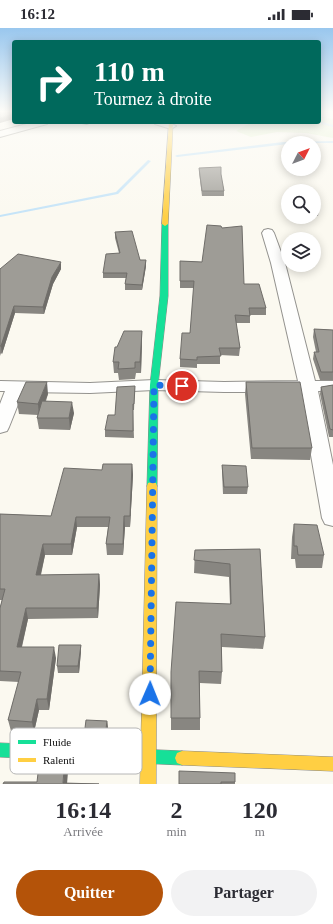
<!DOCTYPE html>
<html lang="fr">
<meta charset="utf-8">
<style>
body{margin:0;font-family:"Times New Roman",serif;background:#f2f2f3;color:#2b2b33;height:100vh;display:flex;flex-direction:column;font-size:15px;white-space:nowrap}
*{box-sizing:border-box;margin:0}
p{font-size:13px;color:#7c7c81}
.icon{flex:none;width:22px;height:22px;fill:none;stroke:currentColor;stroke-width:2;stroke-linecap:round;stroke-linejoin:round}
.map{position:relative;height:756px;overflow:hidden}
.drawer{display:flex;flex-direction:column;background:#fff;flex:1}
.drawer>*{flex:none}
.guide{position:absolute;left:12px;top:12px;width:309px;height:84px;border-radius:4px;box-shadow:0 2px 10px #0003;background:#00695c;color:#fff;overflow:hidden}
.needle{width:26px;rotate:48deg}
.tools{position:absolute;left:281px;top:108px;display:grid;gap:8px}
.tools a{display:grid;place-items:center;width:40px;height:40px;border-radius:50%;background:#fff;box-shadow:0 2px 10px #0003;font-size:20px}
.pin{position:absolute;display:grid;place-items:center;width:34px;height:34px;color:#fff;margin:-17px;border:2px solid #fff;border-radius:50%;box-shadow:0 1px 4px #0007}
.me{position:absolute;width:44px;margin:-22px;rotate:1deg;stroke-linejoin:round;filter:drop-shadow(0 0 3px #0008)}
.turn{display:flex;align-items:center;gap:14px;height:84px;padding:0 16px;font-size:18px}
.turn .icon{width:52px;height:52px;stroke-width:2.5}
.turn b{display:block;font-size:28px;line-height:34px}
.eta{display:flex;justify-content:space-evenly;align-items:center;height:68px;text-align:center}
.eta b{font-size:24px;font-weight:600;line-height:28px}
.button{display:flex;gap:8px;margin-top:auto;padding:8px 16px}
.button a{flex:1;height:46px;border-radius:24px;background:#b45309;color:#fff;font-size:16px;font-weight:600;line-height:46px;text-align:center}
.button a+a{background:#f2f2f3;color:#2b2b33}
.status{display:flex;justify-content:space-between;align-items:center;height:28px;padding:0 20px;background:#fff;direction:ltr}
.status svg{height:11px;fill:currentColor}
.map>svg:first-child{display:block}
.green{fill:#e2f2ce}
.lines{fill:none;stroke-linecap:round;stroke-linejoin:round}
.stream{fill:#c3e3f8;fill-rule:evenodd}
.street-casing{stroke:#94938f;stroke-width:2}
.fast-casing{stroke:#8a8985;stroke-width:1}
.slow-casing{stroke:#8a8985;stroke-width:1}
.street{fill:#fefefd;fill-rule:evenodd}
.fast{fill:#16e098;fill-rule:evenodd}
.slow{fill:#ffcf43;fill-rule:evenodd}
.wall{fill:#888681}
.shaded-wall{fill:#6f6d69}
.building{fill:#9e9c96;stroke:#6f6d69}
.route{stroke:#1a73e8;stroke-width:7;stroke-dasharray:0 12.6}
.key{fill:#fff;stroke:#b6b6b6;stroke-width:1}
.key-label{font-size:11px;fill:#0c0c0c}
</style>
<div class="status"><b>16:12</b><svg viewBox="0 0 49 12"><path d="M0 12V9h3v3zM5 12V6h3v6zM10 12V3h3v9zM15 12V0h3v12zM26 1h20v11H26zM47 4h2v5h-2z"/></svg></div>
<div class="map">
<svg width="333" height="756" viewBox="0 0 333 756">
<rect width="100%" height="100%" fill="#fbf9f0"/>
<!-- green -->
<path class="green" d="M319 88 333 91V110L306 105 277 104 251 109 236 103 252 94H319Z"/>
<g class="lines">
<!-- stream -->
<path class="stream" d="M319 93 333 97V99L318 95Z
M333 113V115H288V116L177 129 175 128 177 127 283 114Z
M148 132 151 133 118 166 0 189V187L116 164Z"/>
<defs>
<path id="street" d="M34 94H48L47 96 0 109V103Z
M154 94H167L176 98 171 101 155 96Z
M268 201 272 202 274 205 285 235 315 353H333V363H318L333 437V498L325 496 322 490 300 364H224L154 362 90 365 23 364 9 399 7 403 0 405V376L5 363H0V353L90 355 154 352 224 354 298 353 271 235 262 205 264 202Z"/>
<path id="fast" d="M165 194 168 196V268L158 357 157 458 156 461H148L147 458 150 357 160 268 162 196Z
M0 715 182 723 187 725 189 730 187 735 182 737 0 729Z"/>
<path id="slow" d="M169 94H173L168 196 165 198 162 196Z
M152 454 156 455 157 458 156 756H140L147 458 148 455Z
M182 723 333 729V743L182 737 177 735 175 730 177 725Z"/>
</defs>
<!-- street casing -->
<use href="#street" class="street-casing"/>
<!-- fast casing -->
<use href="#fast" class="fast-casing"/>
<!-- slow casing -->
<use href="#slow" class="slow-casing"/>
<!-- street -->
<use href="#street" class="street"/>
<!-- fast -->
<use href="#fast" class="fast"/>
<!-- slow -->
<use href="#slow" class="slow"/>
</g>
<!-- wall -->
<path class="wall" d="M73 94H95L86 97Z
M199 140 221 147 224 163V168H202L199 144Z
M314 171 319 180 318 188H314Z
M222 200 244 256 266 280V287H250V295H236L240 320 239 328 220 327V336H197V340L180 339V331L190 305 194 260H180V233L202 234Z
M115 204 140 232H146V238L142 262H125V256L126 250H103V245L119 225 115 210Z
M0 241H61L53 256 44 286 15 285 2 326 1 325 0 328Z
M314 301 333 302V352H320L313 331 314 324H316L313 309Z
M142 303V314L141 345H136L135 351 119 352 118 345H114L113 334 117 319Z
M246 354 312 420 310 432 251 431 245 366Z
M333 357V409H329L320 366 321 359Z
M135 358 134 382H133L134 410 105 409V402Z
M48 366 46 373 74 385 70 402 39 401 37 390 38 387 19 386 17 374Z
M132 436 133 447 130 499H125L123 527H107L106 516 108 499H77L72 527H45L41 547 99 546 100 557 98 590 28 591 22 619 56 630 49 682H39L34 704 11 703 8 692 19 654 0 653V580L2 572H0V486L51 488 102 442Z
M222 437 248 459 247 466H223L222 444Z
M294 496 324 527 322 540H296L295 531H291L292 509Z
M260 521 265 609 263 621 222 619V644L221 656 200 655V702H171V644L230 576 229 549 194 545 195 522Z
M81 617V623L79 645H58L57 638Z
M107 693 108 700 107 707 86 706 85 700Z
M179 743 235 754V756H179Z"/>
<!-- shaded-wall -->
<path class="shaded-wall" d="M14 86V91L0 95V90Z
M86 94H95L86 97Z
M146 232V238L142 262V257Z
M61 234V241L53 256 44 286 43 279 52 249Z
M14 278 15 285 2 326 1 318Z
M142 303V314L141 345 140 334Z
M47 354 48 366 39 388 38 376Z
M72 374 74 385 70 402 69 390Z
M132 436 133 447 130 499V488Z
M124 488 125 499 123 527V516Z
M76 489 77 499 72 527 71 516Z
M43 516 45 527 38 558 36 547Z
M99 546 100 557 98 590 97 580Z
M26 580 28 591 19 630 17 619Z
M81 617V623L79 645 78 638Z
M54 619 56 630 49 682 47 671Z
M37 671 39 682 34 704 32 694Z
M107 693 108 700 107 707 106 701Z
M65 729 68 744 67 756 63 755Z"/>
<!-- building -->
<path class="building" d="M0 84H14V86L0 90Z
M221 139V146L224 163H202L199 140Z
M314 171 319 180H314Z
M207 197 221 198 222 200 242 198 244 256H259L266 280H249L250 288 235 287 240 320H219L221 328 197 329V332L180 331 182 305H190L194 253H180V233L202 234Z
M132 203 140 232H146L142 257 125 256 127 245H103L106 226 120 225 115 204Z
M18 226 61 234 52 249 43 279 14 278 1 318H0V241Z
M314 301 333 302V344H321L314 324H319Z
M124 303H142L140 334H135V340L118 341 119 334H113L115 319H117Z
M26 354H47L38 376 17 374Z
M246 354H300L312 420H252Z
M333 357V402L330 401 321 359Z
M135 358 134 376H133V403L105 402 108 387H115L117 359Z
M42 373 72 374 69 390H37Z
M103 436H132L130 488H124L123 516H106L110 489H76L71 516H43L36 547 99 546 97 580H26L17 619H54L47 671H37L32 694 8 692 21 644 0 643V580L5 561H0V486L51 488 64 440 102 442Z
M222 437 246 438 248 459H224Z
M294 496 317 497 324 527H298L297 518H294Z
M260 521 265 609 221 606 222 644 199 643 200 690H171V644L176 574 231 576 230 536 194 532 195 522Z
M59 617H81L78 638H57Z
M86 692 107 693 106 701 85 700Z
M40 728 65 729 63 755 99 756H3L4 754H37Z
M179 743 235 745V754H221V756H179Z"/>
<!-- sky -->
<linearGradient id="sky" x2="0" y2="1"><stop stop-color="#99c7ee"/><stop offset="0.44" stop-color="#fdfcf8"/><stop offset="1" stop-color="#fdfcf8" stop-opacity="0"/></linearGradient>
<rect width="333" height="190" fill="url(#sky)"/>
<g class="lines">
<!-- route -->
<path class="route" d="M150 666 154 357 182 358"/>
</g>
<!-- legend -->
<rect x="10" y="700" width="132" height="46" rx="6" class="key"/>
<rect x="18" y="712" width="18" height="4" fill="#16e098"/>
<rect x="18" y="730" width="18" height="4" fill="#ffcf43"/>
<g class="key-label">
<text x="43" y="718">Fluide</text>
<text x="43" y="736">Ralenti</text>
</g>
</svg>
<div class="tools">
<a><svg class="needle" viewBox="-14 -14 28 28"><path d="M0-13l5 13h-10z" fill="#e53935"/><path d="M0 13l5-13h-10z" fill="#7c7c81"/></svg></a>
<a><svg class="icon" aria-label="search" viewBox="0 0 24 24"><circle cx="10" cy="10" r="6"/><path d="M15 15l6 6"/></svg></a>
<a><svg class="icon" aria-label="layers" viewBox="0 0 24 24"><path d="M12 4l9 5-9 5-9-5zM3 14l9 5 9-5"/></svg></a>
</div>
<div class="pin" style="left:182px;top:358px;background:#d93025"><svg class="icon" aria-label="arrive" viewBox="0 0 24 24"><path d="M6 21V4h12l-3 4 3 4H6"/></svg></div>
<svg class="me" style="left:150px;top:666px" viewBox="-20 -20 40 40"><circle r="19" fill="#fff"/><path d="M0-13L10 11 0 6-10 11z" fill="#1a73e8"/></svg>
<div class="guide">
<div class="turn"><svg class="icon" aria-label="right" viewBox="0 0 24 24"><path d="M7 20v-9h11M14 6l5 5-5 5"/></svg><div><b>110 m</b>Tournez à droite</div></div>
</div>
</div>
<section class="drawer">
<div class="eta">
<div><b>16:14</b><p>Arrivée</p></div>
<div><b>2</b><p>min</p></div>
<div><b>120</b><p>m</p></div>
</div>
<div class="button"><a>Quitter</a><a>Partager</a></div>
</section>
